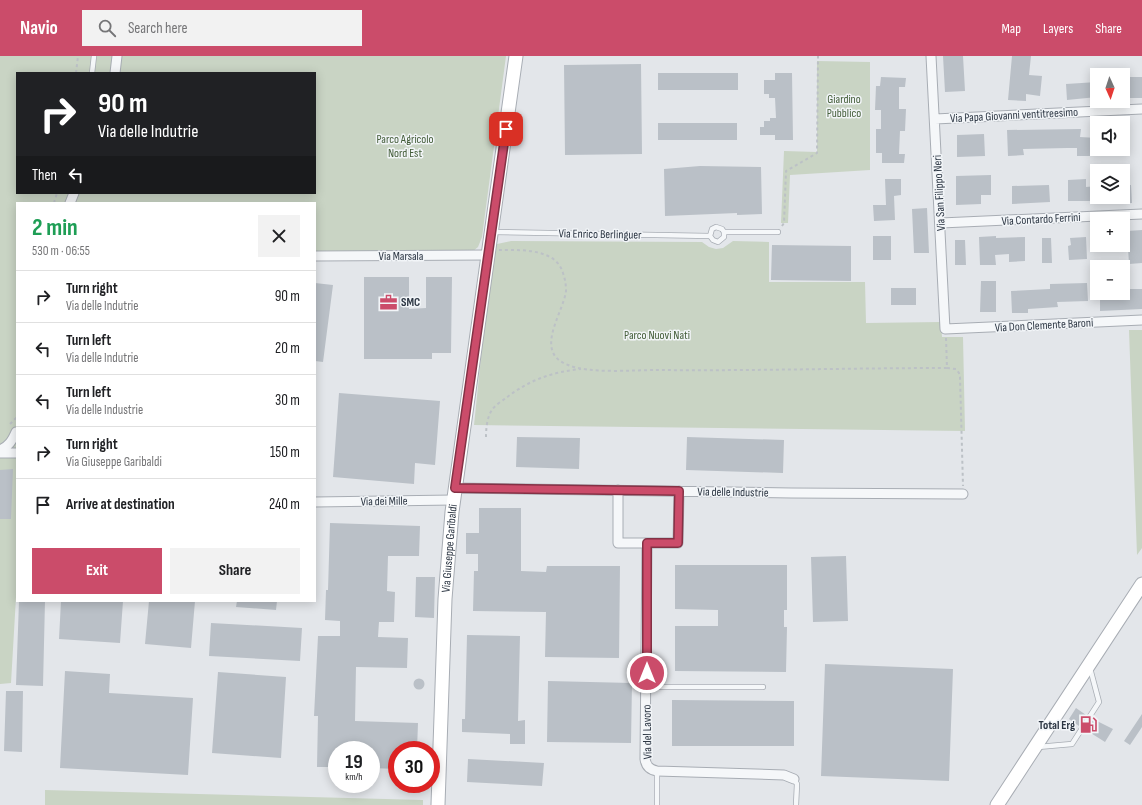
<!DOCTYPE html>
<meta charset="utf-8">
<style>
body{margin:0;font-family:"Sofia Sans Condensed",sans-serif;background:#f2f2f2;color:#202124;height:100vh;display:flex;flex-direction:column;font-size:15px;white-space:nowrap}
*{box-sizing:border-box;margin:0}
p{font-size:13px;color:#757577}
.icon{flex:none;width:22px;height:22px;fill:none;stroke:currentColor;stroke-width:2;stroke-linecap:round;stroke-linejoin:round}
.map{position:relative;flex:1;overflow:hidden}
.sheet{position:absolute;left:16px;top:146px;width:300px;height:400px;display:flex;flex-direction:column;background:#fff;border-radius:0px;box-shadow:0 2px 10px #0003}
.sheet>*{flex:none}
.hud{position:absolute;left:16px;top:16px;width:300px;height:122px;border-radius:0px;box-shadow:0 2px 10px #0003;background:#202124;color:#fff;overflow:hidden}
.needle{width:26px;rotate:177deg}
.tools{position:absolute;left:1090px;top:12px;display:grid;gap:8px}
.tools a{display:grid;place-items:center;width:40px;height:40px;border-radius:0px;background:#fff;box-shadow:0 2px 10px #0003;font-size:20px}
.speed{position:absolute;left:328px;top:685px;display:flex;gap:8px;font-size:20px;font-weight:700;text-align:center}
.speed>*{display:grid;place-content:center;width:52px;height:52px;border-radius:50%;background:#fff;box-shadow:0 2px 10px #0003;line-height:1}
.speed small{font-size:10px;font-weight:400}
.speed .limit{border:6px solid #d22;background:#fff;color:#111}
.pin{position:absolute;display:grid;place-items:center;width:34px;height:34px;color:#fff;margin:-17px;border-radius:8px;box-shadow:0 2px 6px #0006}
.me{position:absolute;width:44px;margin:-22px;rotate:0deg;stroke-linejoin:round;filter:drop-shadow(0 0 3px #0008)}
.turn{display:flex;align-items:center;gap:14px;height:84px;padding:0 16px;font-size:18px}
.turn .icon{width:52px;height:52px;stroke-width:2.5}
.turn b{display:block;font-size:28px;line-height:34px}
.then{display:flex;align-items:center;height:38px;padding:0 16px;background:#0003;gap:8px;font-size:15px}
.round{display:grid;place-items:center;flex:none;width:42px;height:42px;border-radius:0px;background:#f2f2f2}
.head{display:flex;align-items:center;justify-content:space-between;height:68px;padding:0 16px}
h1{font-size:24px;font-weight:700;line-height:30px;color:#1e9e55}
.primary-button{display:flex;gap:8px;margin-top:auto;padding:8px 16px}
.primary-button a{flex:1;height:46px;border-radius:0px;background:#cb4c6a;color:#fff;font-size:16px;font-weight:700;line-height:46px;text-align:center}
.primary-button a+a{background:#f2f2f2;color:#202124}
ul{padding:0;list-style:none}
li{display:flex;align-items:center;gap:12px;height:52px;padding:0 16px;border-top:1px solid #e0e0e0}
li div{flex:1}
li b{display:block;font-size:15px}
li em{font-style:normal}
header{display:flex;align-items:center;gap:24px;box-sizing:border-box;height:56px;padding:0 20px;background:#cb4c6a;color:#fff}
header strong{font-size:19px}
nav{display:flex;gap:22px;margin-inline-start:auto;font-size:14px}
.search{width:280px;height:36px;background:#f2f2f2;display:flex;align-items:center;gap:10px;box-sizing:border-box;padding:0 14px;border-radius:0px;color:#757577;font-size:15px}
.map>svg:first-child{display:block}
.green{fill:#c9d4c4;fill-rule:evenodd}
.building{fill:#bac0c7}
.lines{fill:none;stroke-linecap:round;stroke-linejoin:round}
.lane-casing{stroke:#a8adb4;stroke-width:6}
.street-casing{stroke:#a8adb4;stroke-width:11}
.secondary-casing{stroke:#a8adb4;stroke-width:15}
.path{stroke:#bcc1c6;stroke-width:2;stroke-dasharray:3 3;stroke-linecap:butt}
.lane{stroke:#f5f7f9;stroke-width:4.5}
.street{stroke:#f5f7f9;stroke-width:9}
.secondary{stroke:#fff;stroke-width:13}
.route-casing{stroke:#843145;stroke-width:10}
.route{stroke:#cb4c6a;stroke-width:7}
.labels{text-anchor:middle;stroke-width:3;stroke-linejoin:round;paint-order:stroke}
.park-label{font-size:12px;fill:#435d39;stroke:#f2f5f8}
.street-label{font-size:12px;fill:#2b3542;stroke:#f2f5f8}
.poi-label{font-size:12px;font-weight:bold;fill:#2b3542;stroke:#f2f5f8;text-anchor:start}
</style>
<header>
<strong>Navio</strong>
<div class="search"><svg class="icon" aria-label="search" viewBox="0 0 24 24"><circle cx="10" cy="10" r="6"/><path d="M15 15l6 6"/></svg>Search here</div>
<nav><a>Map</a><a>Layers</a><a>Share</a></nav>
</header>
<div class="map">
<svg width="1142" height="749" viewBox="0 0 1142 749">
<rect width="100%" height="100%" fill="#e3e6ea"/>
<!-- green -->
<path class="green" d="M0 0H506L482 181 478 191 472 196 315 195V147H17V524L11 627 0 628ZM17 17H315V137H17Z
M817 5 870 6V114L790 119 788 167H781L784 95 817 96Z
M511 185 702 186 709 191 716 193 723 192 733 185 769 186V226H865L866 267 941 266 942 281H963L965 375 474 369 492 195 497 188Z
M1129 274H1142V492L1137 499Z
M45 734 423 744V749H45Z"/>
<!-- building -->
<path class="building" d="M943 0H963L965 35 945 36Z
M1012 0H1031L1029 19 1042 20 1040 40 1026 38V45L1008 44Z
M641 8 642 98 565 99 564 9Z
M658 17H738V34H658Z
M775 17H792L793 84H775V79H760V71H764V65H770V62H776L775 42H769V38H764V24H775Z
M881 21 906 22 905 31H899V53H906L905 75H900L899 98H905L904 107H882V97H876V73H881V54H875L876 30H880Z
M1130 21H1142V42H1130Z
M1097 26V41L1067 44 1066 28Z
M658 67H737V84H658Z
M1081 73 1080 81 1097 82V100H1077V92H1067L1023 93 1024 99 1008 100 1007 74Z
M984 78 985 100 957 101V79Z
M700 110 761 111 762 158 737 159V157L665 160 664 113Z
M991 119V139H981V148L956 149V120Z
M885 123H901V139L894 140 895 164 874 165 873 149H886Z
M1086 123V131L1097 130V145H1068V124Z
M1049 129 1050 146 1012 148V130Z
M1123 129H1131L1132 147H1123Z
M927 152 929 197H914L912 153Z
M1142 174V207L1129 208 1127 175Z
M873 180H891V204H873Z
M996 180V182L1025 181V205L1009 206V198L995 199 996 209H980L979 181Z
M1086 181 1087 203 1069 204 1068 190 1071 189 1070 182Z
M1042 182H1051L1052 207H1042Z
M955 184H965L966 209H955Z
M772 189 851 190V225L771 224Z
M364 221H409V253L426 252V221H452L451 297H432V303H364Z
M981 225H996V256H980Z
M315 227 333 229 323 306 315 305Z
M1087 227 1088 245 1057 246 1058 251 1028 253V257H1012L1011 235 1050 233V228Z
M891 232H916V249H891Z
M1130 233H1142V253L1100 255V239H1103V237H1130Z
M339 337 440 345 435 409 415 407 414 428 333 421Z
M517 381 580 382 579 413 516 411Z
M687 381 784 384 783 417 686 414Z
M13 413 11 463H0V414Z
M479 452H521V515L546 516 547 510H620L619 602 545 601 546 556 473 555 474 515H478V498H466V477H479Z
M330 467 420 470 419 500H388L387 535 395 536 394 566H379L378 581 408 582 407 612 356 611 355 665 418 667 417 694H397V713L371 712V694H337V711H317L318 660H314L318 580H340V565L325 564 326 534H328Z
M846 500 848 565 813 566 811 501Z
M675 509H787V554H784V571H787L786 616 675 615V570H718V554L675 553Z
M416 521H435L434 562 415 561Z
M19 545H45L43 630 16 629Z
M61 545H123L120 587 59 583Z
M149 545H195L191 592 145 588Z
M237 545H277L276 554 236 551Z
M211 567 302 572 300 605 209 600Z
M467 579 520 580 518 665 525 664V688H510V678L462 676V663H465Z
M825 608 953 613 949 725 821 720Z
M65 615 110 618 109 637 193 642 188 719 60 712Z
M218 616 286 621 281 702 212 697Z
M413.5 628a5.5 5.5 0 1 1 11 0a5.5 5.5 0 1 1-11 0Z
M548 625 632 627 631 687 547 686Z
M6 635H23L22 696 4 695Z
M672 644 794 645V690H672Z
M1076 652 1086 659 1079 670 1069 663Z
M1142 658V671L1130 689 1124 685Z
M1093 663 1113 673 1105 686 1086 674Z
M468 703 544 707 542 730 467 726Z"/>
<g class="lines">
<defs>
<path id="lane" d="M92 17 94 0
M492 176 710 180
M724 176V181L718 186 713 184 710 180 712 173 716 171 722 173 724 176H778
M647 631H763
M1038 691 1072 688 1099 646 1090 612
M794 723 797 728 796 749
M657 749V715"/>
<path id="street" d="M931 0 945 273 1142 264
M115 17 117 0
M935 63 1142 53
M70 147 74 137
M941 167 1142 158
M315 200 487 199
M0 394C9 390 12 385 16 376
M0 397H17
M455 432 791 437 963 438
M618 434V487H678L679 435
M315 446 453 444
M647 487 645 703C646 710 650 714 657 715L784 719 794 723"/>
<g id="secondary">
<path id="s1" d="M438 749 445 543 452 456 516 0"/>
<path d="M997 749 1142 528"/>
</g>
</defs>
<!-- lane casing -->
<use href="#lane" class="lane-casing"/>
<!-- street casing -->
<use href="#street" class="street-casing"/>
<!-- secondary casing -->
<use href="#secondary" class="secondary-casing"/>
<!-- path -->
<path class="path" d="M76 17 78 0
M54 147 57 137
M782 170 784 167 786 115 817 97 818 0
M499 194C515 194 535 193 550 201 556 204 561 210 563 217 565 223 566 228 566 235 563 258 533 296 568 309 590 318 632 314 656 314 753 315 850 312 947 312
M946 282 947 312 956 313 959 317 960 321 963 430
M10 368 17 361
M486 381C486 373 487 361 492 354 495 349 502 345 506 342 529 324 552 316 581 313"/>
<!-- lane -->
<use href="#lane" class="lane"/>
<!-- street -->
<use href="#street" class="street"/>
<!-- secondary -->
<use href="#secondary" class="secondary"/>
</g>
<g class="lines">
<defs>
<path id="route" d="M506 73 455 432 679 435 678 487H647V617"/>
</defs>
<!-- route casing -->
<use href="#route" class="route-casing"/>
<!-- route -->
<use href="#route" class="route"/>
</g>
<!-- icons -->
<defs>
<symbol id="office-bare" viewBox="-9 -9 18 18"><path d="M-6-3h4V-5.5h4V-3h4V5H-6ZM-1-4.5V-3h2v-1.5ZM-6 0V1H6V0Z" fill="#cb4c6a" stroke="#f2f5f8" stroke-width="2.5" paint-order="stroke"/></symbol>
<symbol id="fuel-bare" viewBox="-9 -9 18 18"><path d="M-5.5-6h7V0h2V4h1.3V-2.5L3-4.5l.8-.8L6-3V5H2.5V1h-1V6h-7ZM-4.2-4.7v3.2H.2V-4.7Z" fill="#cb4c6a" stroke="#f2f5f8" stroke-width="2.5" paint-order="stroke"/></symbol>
</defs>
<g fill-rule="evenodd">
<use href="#office-bare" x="376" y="234" width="25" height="25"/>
<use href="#fuel-bare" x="1076" y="656" width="25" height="25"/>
</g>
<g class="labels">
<!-- park labels -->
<g class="park-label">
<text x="844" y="47">Giardino<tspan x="844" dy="14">Pubblico</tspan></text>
<text x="405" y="87">Parco Agricolo<tspan x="405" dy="14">Nord Est</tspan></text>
<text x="657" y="283">Parco Nuovi Nati</text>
</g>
<!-- street labels -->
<g class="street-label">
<text transform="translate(1014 59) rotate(-3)" y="4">Via Papa Giovanni ventitreesimo</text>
<text transform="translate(939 137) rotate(-93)" y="4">Via San Filippo Neri</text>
<text transform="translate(1041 163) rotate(-3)" y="4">Via Contardo Ferrini</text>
<text transform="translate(600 178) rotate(1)" y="4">Via Enrico Berlinguer</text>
<text x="401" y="204">Via Marsala</text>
<text transform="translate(1044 269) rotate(-3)" y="4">Via Don Clemente Baroni</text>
<text transform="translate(733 436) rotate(1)" y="4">Via delle Industrie</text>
<text transform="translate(384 445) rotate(-1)" y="4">Via dei Mille</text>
<text dy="4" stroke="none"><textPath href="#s1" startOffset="257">Via Giuseppe Garibaldi</textPath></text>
<text transform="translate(647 676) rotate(-91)" y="4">Via del Lavoro</text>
</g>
<!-- poi labels -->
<g class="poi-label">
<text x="401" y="250">SMC</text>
<text x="1075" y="673" text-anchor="end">Total Erg</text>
</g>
</g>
</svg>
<div class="tools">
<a><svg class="needle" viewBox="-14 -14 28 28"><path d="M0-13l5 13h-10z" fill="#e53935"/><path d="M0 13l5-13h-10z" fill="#757577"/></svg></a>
<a><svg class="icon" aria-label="sound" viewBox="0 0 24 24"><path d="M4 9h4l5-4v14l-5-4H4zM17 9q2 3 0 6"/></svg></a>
<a><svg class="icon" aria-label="layers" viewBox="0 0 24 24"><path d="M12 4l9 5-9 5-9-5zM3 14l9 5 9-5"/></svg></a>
<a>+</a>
<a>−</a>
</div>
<div class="speed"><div>19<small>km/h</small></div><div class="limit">30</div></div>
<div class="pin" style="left:506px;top:73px;background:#d93025"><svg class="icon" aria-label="arrive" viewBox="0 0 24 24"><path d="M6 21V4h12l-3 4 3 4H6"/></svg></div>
<svg class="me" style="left:647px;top:617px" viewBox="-20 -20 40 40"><circle r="17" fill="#cb4c6a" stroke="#fff" stroke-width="3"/><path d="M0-11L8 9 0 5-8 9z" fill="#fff"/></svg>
<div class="hud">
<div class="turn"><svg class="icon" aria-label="right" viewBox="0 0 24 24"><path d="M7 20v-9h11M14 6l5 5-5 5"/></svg><div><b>90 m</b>Via delle Indutrie</div></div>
<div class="then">Then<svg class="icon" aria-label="left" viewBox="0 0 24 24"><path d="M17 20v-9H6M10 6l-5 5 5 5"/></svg></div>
</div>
<section class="sheet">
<div class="head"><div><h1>2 min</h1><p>530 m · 06:55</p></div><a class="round"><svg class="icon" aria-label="close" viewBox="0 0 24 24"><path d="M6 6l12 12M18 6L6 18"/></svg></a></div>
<ul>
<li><svg class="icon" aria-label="right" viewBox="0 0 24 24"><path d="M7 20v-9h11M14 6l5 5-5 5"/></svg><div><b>Turn right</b><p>Via delle Indutrie</p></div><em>90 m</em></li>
<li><svg class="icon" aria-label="left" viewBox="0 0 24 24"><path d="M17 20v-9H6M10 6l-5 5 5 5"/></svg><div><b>Turn left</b><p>Via delle Indutrie</p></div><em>20 m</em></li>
<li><svg class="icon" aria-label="left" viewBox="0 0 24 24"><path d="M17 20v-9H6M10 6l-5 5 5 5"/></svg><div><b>Turn left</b><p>Via delle Industrie</p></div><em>30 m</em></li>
<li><svg class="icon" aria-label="right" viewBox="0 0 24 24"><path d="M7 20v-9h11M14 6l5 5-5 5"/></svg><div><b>Turn right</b><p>Via Giuseppe Garibaldi</p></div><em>150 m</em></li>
<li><svg class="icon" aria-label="arrive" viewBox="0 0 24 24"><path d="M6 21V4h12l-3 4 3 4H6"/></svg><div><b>Arrive at destination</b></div><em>240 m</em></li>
</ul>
<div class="primary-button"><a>Exit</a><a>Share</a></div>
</section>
</div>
